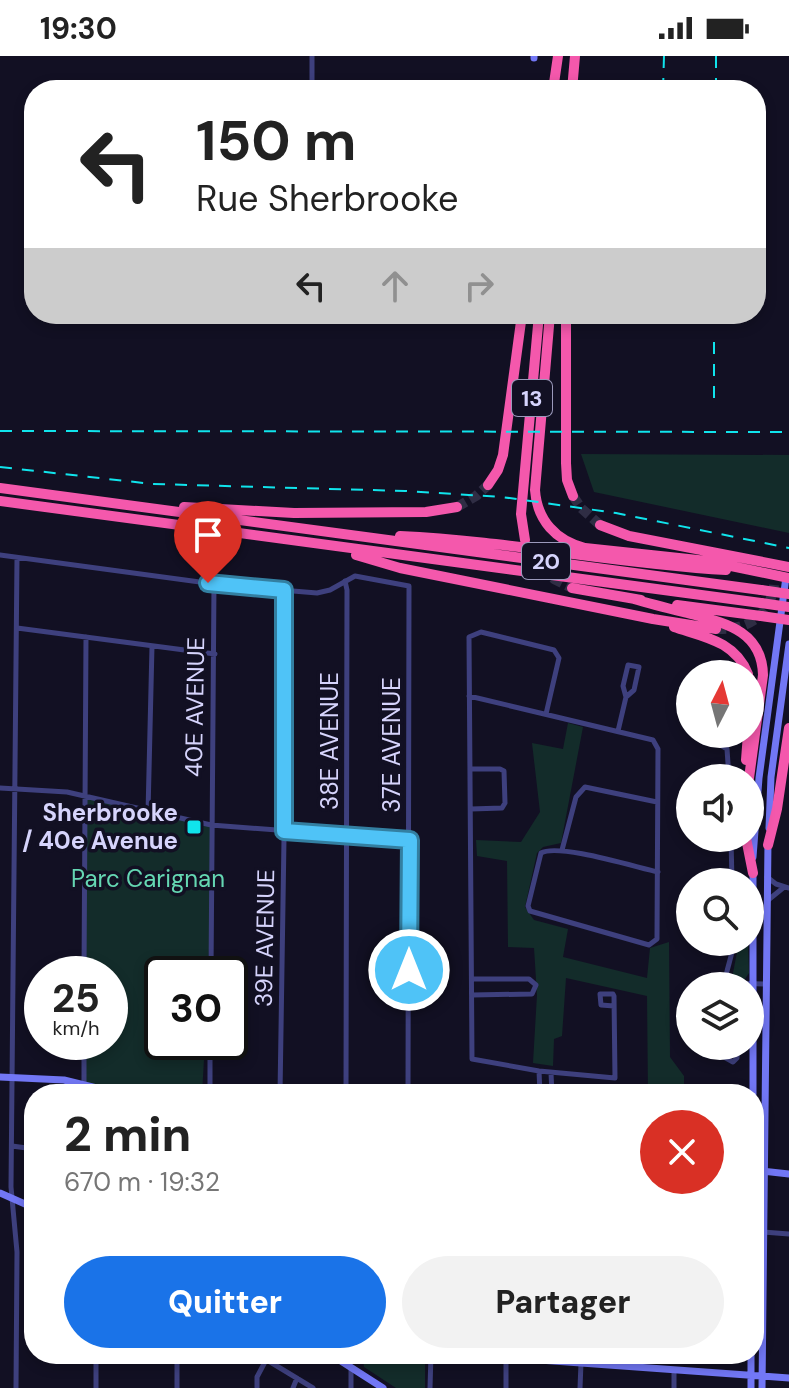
<!DOCTYPE html>
<html lang="fr">
<meta charset="utf-8">
<style>
body{margin:0;font-family:"DM Sans",sans-serif;background:#f2f2f2;color:#222;height:100vh;display:flex;flex-direction:column;font-size:30px;white-space:nowrap}
*{box-sizing:border-box;margin:0}
p{font-size:26px;color:#767676}
.icon{flex:none;width:44px;height:44px;fill:none;stroke:currentColor;stroke-width:2;stroke-linecap:round;stroke-linejoin:round}
.map{position:relative;flex:1;overflow:hidden}
.side{position:absolute;left:24px;top:1028px;width:740px;height:280px;display:flex;flex-direction:column;background:#fff;border-radius:32px;box-shadow:0 4px 12px #0003}
.side>*{flex:none}
.hud{position:absolute;left:24px;top:24px;width:742px;height:244px;border-radius:32px;box-shadow:0 4px 12px #0003;background:#fff;color:#222;overflow:hidden}
.needle{width:52px;rotate:6deg}
.buttons{position:absolute;left:676px;top:604px;display:grid;gap:16px}
.buttons a{display:grid;place-items:center;width:88px;height:88px;border-radius:50%;background:#fff;box-shadow:0 4px 12px #0003;font-size:40px}
.speed{position:absolute;left:24px;top:900px;display:flex;gap:16px;font-size:40px;font-weight:700;text-align:center}
.speed>*{display:grid;place-content:center;width:104px;height:104px;border-radius:50%;background:#fff;box-shadow:0 4px 12px #0003;line-height:1}
.speed small{font-size:20px;font-weight:400}
.speed .limit{border:4px solid #111;border-radius:12px;background:#fff;color:#111}
.pin{position:absolute;display:grid;place-items:center;width:68px;height:68px;color:#fff;margin:-82px -34px;border-radius:50% 50% 50% 0;rotate:-45deg;box-shadow:0 0 8px #0007}
.pin .icon{rotate:45deg}
.me{position:absolute;width:88px;margin:-44px;rotate:0deg;stroke-linejoin:round;filter:drop-shadow(0 0 6px #0008)}
.turn{display:flex;align-items:center;gap:28px;height:168px;padding:0 40px;font-size:36px}
.turn .icon{width:104px;height:104px;stroke-width:2.5}
.turn b{display:block;font-size:56px;line-height:68px}
.lanes{display:flex;align-items:center;height:76px;padding:0 40px;background:#0003;justify-content:center;gap:40px;direction:ltr}
.lanes .off{opacity:.35}
.round{display:grid;place-items:center;flex:none;width:84px;height:84px;border-radius:42px;background:#f2f2f2}
.head{display:flex;align-items:center;justify-content:space-between;height:136px;padding:0 40px}
h1{font-size:48px;font-weight:800;line-height:60px}
.button{display:flex;gap:16px;margin-top:auto;padding:16px 40px}
.button a{flex:1;height:92px;border-radius:48px;background:#1a73e8;color:#fff;font-size:32px;font-weight:800;line-height:92px;text-align:center}
.button a+a{background:#f2f2f2;color:#222}
.status{display:flex;justify-content:space-between;align-items:center;height:56px;padding:0 40px;background:#fff;direction:ltr}
.status svg{height:22px;fill:currentColor}
.map>svg:first-child{display:block}
.green{fill:#132c2a}
.lines{fill:none;stroke-linecap:round;stroke-linejoin:round}
.highway-tunnel{stroke:#2f2d44;stroke-width:10;stroke-dasharray:10 5;stroke-linecap:butt}
.street{stroke:#3e407e;stroke-width:5}
.secondary{stroke:#7277f5;stroke-width:7}
.highway{stroke:#f458ac;stroke-width:10}
.rail{stroke:#10e4ec;stroke-width:2;stroke-dasharray:12 10;stroke-linecap:butt}
.highway-bridge{stroke:#f458ac;stroke-width:10}
.route-casing{stroke:#337fa1;stroke-width:20}
.route{stroke:#4fc3f7;stroke-width:14}
.poi-dot{fill:#10e4ec;stroke:#121023;stroke-width:3}
.labels{text-anchor:middle;stroke-width:7;stroke-linejoin:round;paint-order:stroke}
.shield{fill:#121023;stroke:#9b99bb;stroke-width:2}
.shield-label{font-size:22px;font-weight:bold;fill:#d6d4fc}
.street-label{font-size:24px;fill:#d6d4fc;stroke:#121023}
.poi-label{font-size:24px;font-weight:bold;fill:#d6d4fc;stroke:#121023;text-anchor:end}
.park-label{font-size:24px;fill:#65d7b3;stroke:#121023}
</style>
<div class="status"><b>19:30</b><svg viewBox="0 0 49 12"><path d="M0 12V9h3v3zM5 12V6h3v6zM10 12V3h3v9zM15 12V0h3v12zM26 1h20v11H26zM47 4h2v5h-2z"/></svg></div>
<div class="map">
<svg width="789" height="1332" viewBox="0 0 789 1332">
<rect width="100%" height="100%" fill="#121023"/>
<!-- green -->
<path class="green" d="M581 398 789 399V477L594 436Z
M568 667 583 671 561 787 543 791 537 797 525 851 534 864 568 873 563 901 647 922 650 892 669 886 670 1001 684 1020V1038H648L647 940 566 922 562 980 554 983 553 1010 533 1007 537 939 534 892 508 891 507 805 477 800 476 784 521 786 540 756 532 687 563 693Z
M84 740 214 771 208 918H162V986H205L202 1038H139L85 1029 84 986H110V918H84Z
M739 886H748L749 917 745 923 732 922Z
M549 1298H681V1307Z
M371 1299 423 1302 425 1305V1332H396L364 1311 363 1303Z"/>
<g class="lines">
<!-- highway-tunnel -->
<path class="highway-tunnel" d="M573 440 581 452 600 469
M457 451 476 440 488 429
M533 500 554 523 572 532
M716 573C747 574 770 561 774 529"/>
<!-- street -->
<path class="street" d="M312 0V34
M0 499 222 529 317 537 330 534 355 520 409 530 408 1038
M345 525 347 534 346 1038
M17 572 215 598
M469 640 653 684 658 693 657 883 649 889 530 855 528 850 541 797C558 787 635 811 658 816
M546 658 559 602 554 594 481 576 469 581 472 1003 539 1015 615 1022 614 940 613 938H600L601 949 614 950
M618 675 626 641 634 634 639 611 628 609 623 630 626 641
M706 680 727 693 729 722
M470 713H500L504 715 505 747 502 752 471 753
M0 732 67 736 211 769 410 784
M148 757 152 590
M731 782 732 826
M562 794 576 741 585 731 657 746
M767 821 776 828 789 832
M767 845 783 832
M84 918 86 581
M211 918 214 528
M472 923H529L536 929 532 938 472 939
M725 927 765 928
M725 930C725 913 733 902 733 886
M726 990 724 1001 733 1006 737 1002V995L732 992 727 993
M539 1015 540 1038
M551 1017 552 1038
M84 1029V986
M210 1038V986
M280 1038 284 783V534
M12 1090 34 1093
M763 1176 789 1178
M257 1298 313 1332
M351 1312V1332
M257 1331V1321L266 1304
M16 1332 17 1196 11 1131 17 502
M96 1332V1298
M177 1332V1298
M293 1332 297 1322
M430 1332 431 1298
M506 1332V1301
M580 1332 581 1307
M674 1332V1314"/>
<!-- secondary -->
<path class="secondary" d="M534 2V0
M769 772 771 721 789 588
M753 801 759 722 786 521
M753 813V1038
M0 1021 64 1024 121 1038
M754 1114 789 1118
M0 1137 34 1152
M330 1298 383 1332
M333 1298H352
M455 1298 789 1322
M751 1298V1332
M762 1332 768 785"/>
<!-- highway -->
<path class="highway" d="M553 34 558 0
M572 34 575 0
M550 258 535 434C537 464 556 485 585 492L707 505 789 522
M566 258V407L567 424 573 440
M488 429 498 414 503 399 522 258
M0 432 761 534
M0 445 761 547
M184 451 294 457 426 456 457 451
M600 469 629 480 789 511
M400 480C509 485 617 508 726 514
M525 484 521 458 539 258
M356 499 400 512 653 563 716 573
M572 532 641 544
M634 543C654 549 675 554 695 559 729 568 762 577 763 619L749 722
M677 549 761 560
M674 571C704 581 735 585 748 618
M750 623 752 640 750 659
M746 704 748 678
M746 782 753 817
M768 789 777 753 789 672"/>
<!-- rail -->
<path class="rail" d="M663 34 664 0
M716 34V0
M714 342V277
M0 375 789 376
M0 411 153 428 405 435 502 441 616 457 789 492"/>
<!-- highway-bridge -->
<path class="highway-bridge" d="M761 534 789 538
M761 547 789 551
M761 560 789 564"/>
</g>
<g class="lines">
<defs>
<path id="route" d="M208 527 284 534V775L410 784 409 914"/>
</defs>
<!-- route casing -->
<use href="#route" class="route-casing"/>
<!-- route -->
<use href="#route" class="route"/>
</g>
<!-- markers -->
<rect class="poi-dot" x="186" y="763" width="16" height="16" rx="4"/>
<g class="labels">
<!-- shield labels -->
<g class="shield">
<rect x="512" y="324" width="40" height="36" rx="6"/>
<rect x="522" y="487" width="48" height="36" rx="6"/>
</g>
<g class="shield-label">
<text x="532" y="350">13</text>
<text x="546" y="513">20</text>
</g>
<!-- street labels -->
<g class="street-label">
<text transform="translate(195 651) rotate(-89)" y="8">40E AVENUE</text>
<text transform="translate(330 685) rotate(-90)" y="8">38E AVENUE</text>
<text transform="translate(392 689) rotate(-90)" y="8">37E AVENUE</text>
<text transform="translate(265 882) rotate(-89)" y="8">39E AVENUE</text>
</g>
<!-- poi labels -->
<g class="poi-label">
<text x="178" y="765">Sherbrooke<tspan x="178" dy="28">/ 40e Avenue</tspan></text>
</g>
<!-- park labels -->
<g class="park-label">
<text x="148" y="831">Parc Carignan</text>
</g>
</g>
</svg>
<div class="buttons">
<a><svg class="needle" viewBox="-14 -14 28 28"><path d="M0-13l5 13h-10z" fill="#e53935"/><path d="M0 13l5-13h-10z" fill="#767676"/></svg></a>
<a><svg class="icon" aria-label="sound" viewBox="0 0 24 24"><path d="M4 9h4l5-4v14l-5-4H4zM17 9q2 3 0 6"/></svg></a>
<a><svg class="icon" aria-label="search" viewBox="0 0 24 24"><circle cx="10" cy="10" r="6"/><path d="M15 15l6 6"/></svg></a>
<a><svg class="icon" aria-label="layers" viewBox="0 0 24 24"><path d="M12 4l9 5-9 5-9-5zM3 14l9 5 9-5"/></svg></a>
</div>
<div class="speed"><div>25<small>km/h</small></div><div class="limit">30</div></div>
<div class="pin" style="left:208px;top:527px;background:#d93025"><svg class="icon" aria-label="arrive" viewBox="0 0 24 24"><path d="M6 21V4h12l-3 4 3 4H6"/></svg></div>
<svg class="me" style="left:409px;top:914px" viewBox="-20 -20 40 40"><circle r="17" fill="#4fc3f7" stroke="#fff" stroke-width="3"/><path d="M0-11L8 9 0 5-8 9z" fill="#fff"/></svg>
<div class="hud">
<div class="turn"><svg class="icon" aria-label="left" viewBox="0 0 24 24"><path d="M17 20v-9H6M10 6l-5 5 5 5"/></svg><div><b>150 m</b>Rue Sherbrooke</div></div>
<div class="lanes"><svg class="icon" aria-label="left" viewBox="0 0 24 24"><path d="M17 20v-9H6M10 6l-5 5 5 5"/></svg><svg class="icon off" aria-label="ahead" viewBox="0 0 24 24"><path d="M12 20V5M6 11l6-6 6 6"/></svg><svg class="icon off" aria-label="right" viewBox="0 0 24 24"><path d="M7 20v-9h11M14 6l5 5-5 5"/></svg></div>
</div>
<section class="side">
<div class="head"><div><h1>2 min</h1><p>670 m · 19:32</p></div><a class="round" style="background:#d93025;color:#fff"><svg class="icon" aria-label="close" viewBox="0 0 24 24"><path d="M6 6l12 12M18 6L6 18"/></svg></a></div>
<div class="button"><a>Quitter</a><a>Partager</a></div>
</section>
</div>
